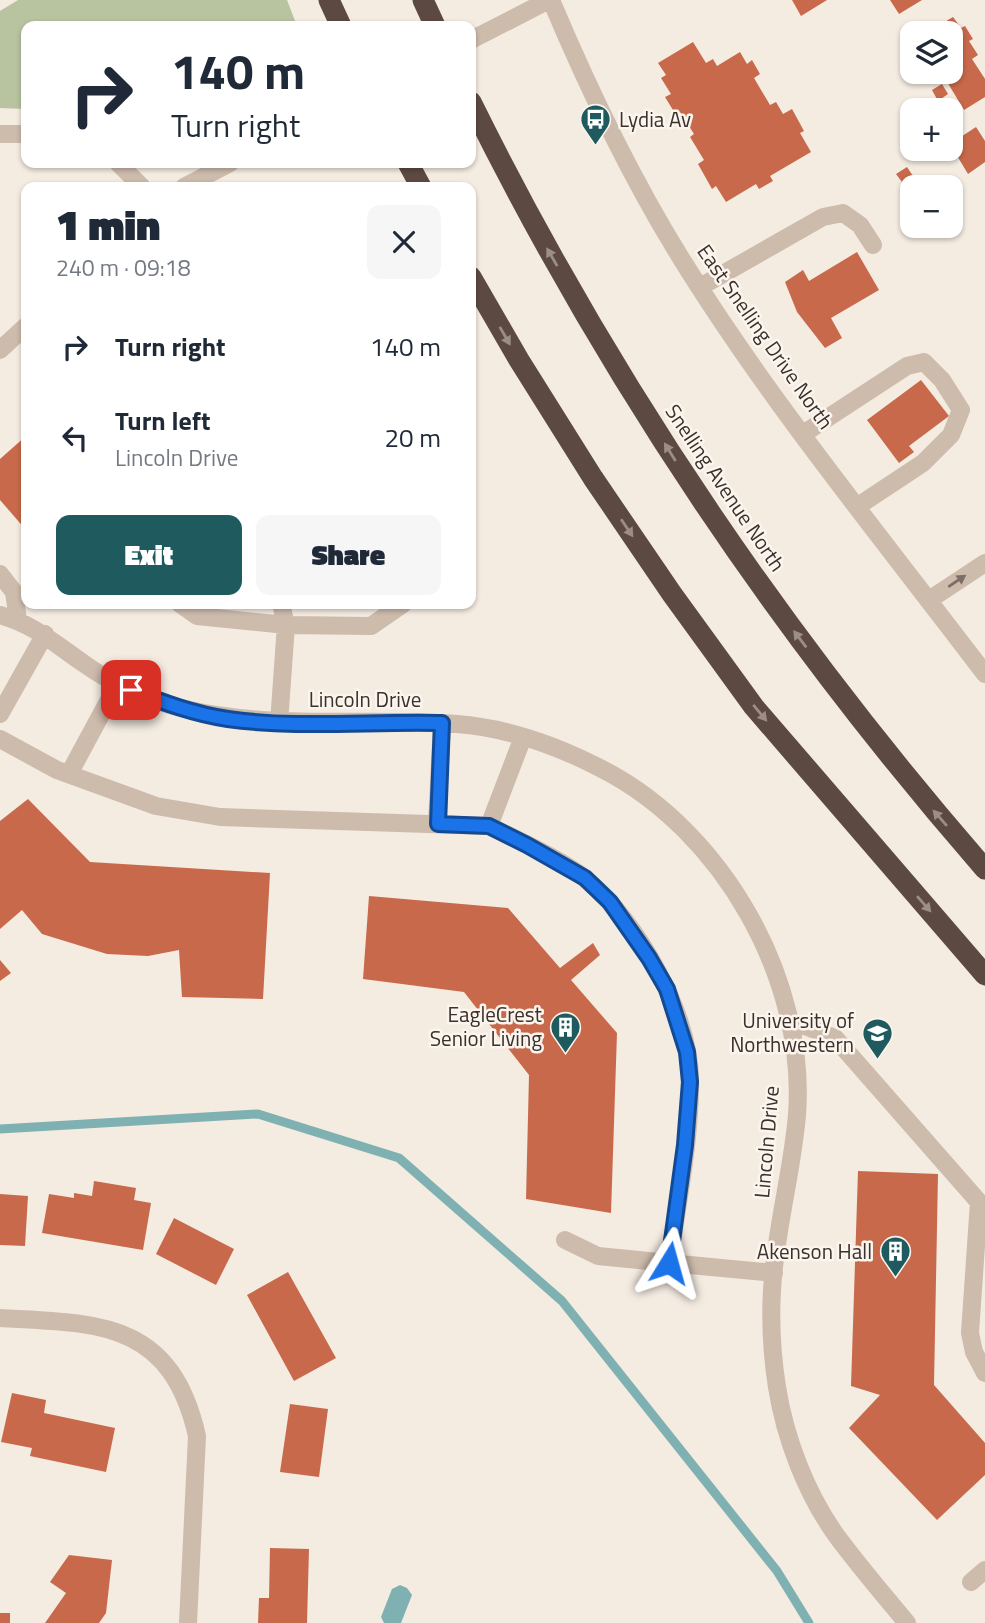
<!DOCTYPE html>
<meta charset="utf-8">
<style>
body{margin:0;font-family:"Titillium Web",sans-serif;background:#f6f6f7;color:#1f2937;height:100vh;display:flex;flex-direction:column;font-size:26px;white-space:nowrap}
*{box-sizing:border-box;margin:0}
p{font-size:23px;color:#747a83}
.icon{flex:none;width:38px;height:38px;fill:none;stroke:currentColor;stroke-width:2;stroke-linecap:round;stroke-linejoin:round}
.map{position:relative;flex:1;overflow:hidden}
.sheet{position:absolute;left:21px;top:182px;width:455px;height:427px;display:flex;flex-direction:column;background:#fff;border-radius:14px;box-shadow:0 2px 5px #0004}
.sheet>*{flex:none}
.guide{position:absolute;left:21px;top:21px;width:455px;height:147px;border-radius:14px;box-shadow:0 2px 5px #0004;background:#fff;color:#1f2937;overflow:hidden}
.controls{position:absolute;left:900px;top:21px;display:grid;gap:14px}
.controls a{display:grid;place-items:center;width:63px;height:63px;border-radius:14px;background:#fff;box-shadow:0 2px 5px #0004;font-size:35px}
.pin{position:absolute;display:grid;place-items:center;width:60px;height:60px;color:#fff;margin:-30px;border-radius:14px;box-shadow:0 4px 10px #0006}
.me{position:absolute;width:77px;margin:-38px;rotate:8deg;stroke-linejoin:round;filter:drop-shadow(0 0 5px #0008)}
.turn{display:flex;align-items:center;gap:24px;height:147px;padding:0 35px;font-size:32px}
.turn .icon{width:91px;height:91px;stroke-width:2.5}
.turn b{display:block;font-size:49px;line-height:60px}
.round{display:grid;place-items:center;flex:none;width:74px;height:74px;border-radius:14px;background:#f6f6f7}
.overview{display:flex;align-items:center;justify-content:space-between;height:119px;padding:0 35px}
h1{font-size:42px;font-weight:800;line-height:52px}
.button{display:flex;gap:14px;margin-top:auto;padding:14px 35px}
.button a{flex:1;height:80px;border-radius:14px;background:#1f5a5e;color:#fff;font-size:28px;font-weight:800;line-height:80px;text-align:center}
.button a+a{background:#f6f6f7;color:#1f2937}
ul{padding:0;list-style:none}
li{display:flex;align-items:center;gap:21px;height:91px;padding:0 35px}
li div{flex:1}
li b{display:block;font-size:26px}
li em{font-style:normal}
.map>svg:first-child{display:block}
.green{fill:#b8c4a0}
.water{fill:#7fb0b2}
.lines{fill:none;stroke-linecap:round;stroke-linejoin:round}
.stream{stroke:#7fb0b2;stroke-width:9}
.building{fill:#c8694b}
.minor{stroke:#cdbbac;stroke-width:18}
.highway{stroke:#5c4a42;stroke-width:21}
.oneway{fill:#9c8e87}
.oneway2{fill:#7d6f65}
.route-casing{stroke:#114b97;stroke-width:18}
.route{stroke:#1a73e8;stroke-width:12}
.labels{text-anchor:middle;stroke-width:5;stroke-linejoin:round;paint-order:stroke}
.poi-label{font-size:21px;fill:#3b302b;stroke:#fbf5ee;text-anchor:end}
.street-label{font-size:21px;fill:#3b302b;stroke:#fbf5ee}
</style>
<div class="map">
<svg width="985" height="1623" viewBox="0 0 985 1623">
<rect width="100%" height="100%" fill="#f4ebe1"/>
<!-- green -->
<path class="green" d="M18 0H287L297 26H26V109L0 108V11Z"/>
<!-- water -->
<path class="water" d="M400 1585 407 1588 412 1595 401 1623H384L381 1617 392 1589Z"/>
<g class="lines">
<!-- stream -->
<path class="stream" d="M0 1129 258 1114 399 1158 562 1301 777 1571 809 1623"/>
</g>
<!-- building -->
<path class="building" d="M792 0H827L801 16Z
M890 0H922L899 14Z
M953 17 961 28 965 26 973 39 969 41 978 55 972 59 985 79V97L964 110 943 75 944 72H950V33H927Z
M693 42 706 63 713 59 717 66 740 52 747 64 752 60 760 74 754 78 770 105 776 102 783 114 792 109 804 131 800 133 811 152 770 176 773 181 759 189 756 184 726 202 716 186 712 189 698 164 704 160 690 137 694 134 680 112 676 115 665 97 671 94 661 78 666 75 658 63Z
M942 84 948 94 938 101 932 90Z
M976 127 985 141V162L968 174 950 144Z
M907 167 915 179 905 186 896 174Z
M857 252 879 290 831 318 842 338 825 348 797 312 785 282 803 270 809 281Z
M921 380 949 416 909 446 914 452 899 463 867 420Z
M26 436V530L0 500V459Z
M28 799 90 862 270 873 263 999 182 997 179 950 148 956 107 954 42 934 22 910 0 929V821Z
M369 896 508 908 560 968 593 943 600 955 571 980 617 1033 611 1213 526 1199 529 1075 464 992 363 979Z
M0 960 11 973 0 981Z
M858 1171 938 1174 934 1385 985 1443V1475L937 1520 849 1428 880 1395 851 1386Z
M94 1181 136 1188 134 1200 151 1203 143 1250 42 1233 49 1194 74 1198V1193L92 1196Z
M0 1194 28 1196 25 1246 0 1245Z
M174 1218 234 1249 216 1285 156 1254Z
M288 1272 336 1358 294 1381 247 1295Z
M12 1393 46 1400 44 1413 115 1428 106 1472 30 1456 32 1448 1 1442Z
M290 1404 328 1409 319 1477 280 1472Z
M270 1548 309 1549 307 1623H258L259 1598H269Z
M69 1555 112 1560 106 1613 99 1623H45L66 1593 50 1582Z
M0 1613H10V1623H0Z"/>
<g class="lines">
<!-- minor -->
<path class="minor" d="M551 0C588 88 629 174 679 255 769 401 882 538 985 674
M471 40 549 0
M0 134H26
M118 163 142 187
M184 187 230 163
M700 287 823 217 843 213 860 225 873 245
M0 350 26 326
M803 434 907 366 924 362 942 380 961 410 951 435 923 463 858 506
M0 574 14 592 18 620
M929 600 985 563
M180 604 197 616 286 625 371 626 403 604
M0 615C35 625 54 643 83 663 112 684 150 701 185 709 276 730 365 717 457 724 508 728 558 746 602 769 723 831 807 980 797 1115 792 1174 775 1232 772 1290 770 1323 772 1355 777 1387 785 1438 806 1493 836 1535 858 1565 883 1594 907 1623
M0 714 45 634
M279 723 286 625 281 604
M0 739 57 770 156 806 220 817 489 826C517 840 563 860 587 880 638 923 691 1015 690 1083 690 1143 677 1204 669 1263L774 1273
M69 774 118 683
M437 824 442 723
M489 826 523 737
M790 1024 805 1026 835 1038 985 1209
M979 1202 970 1333 974 1352 985 1373
M565 1240 598 1256 669 1263
M0 1318C99 1323 171 1321 197 1436L188 1623
M971 1582 985 1570"/>
<!-- highway -->
<path class="highway" d="M329 0 341 26
M423 0 435 26
M471 102C608 379 782 636 985 869
M408 163 421 187
M471 277 519 360 593 478 672 594 754 707 985 975"/>
</g>
<!-- one-way arrows -->
<defs><path id="oneway-solid" d="M-6-.8H1V-3.2L6.5 0L1 3.2V.8H-6Z" transform="scale(1.75)"/></defs>
<g class="oneway">
<use href="#oneway-solid" transform="translate(552 257) rotate(-120)"/>
<use href="#oneway-solid" transform="translate(505 336) rotate(60)"/>
<use href="#oneway-solid" transform="translate(670 452) rotate(-122)"/>
<use href="#oneway-solid" transform="translate(627 528) rotate(56)"/>
<use href="#oneway-solid" transform="translate(800 639) rotate(-127)"/>
<use href="#oneway-solid" transform="translate(760 713) rotate(50)"/>
<use href="#oneway-solid" transform="translate(940 818) rotate(-131)"/>
<use href="#oneway-solid" transform="translate(924 904) rotate(49)"/>
</g>
<use class="oneway2" href="#oneway-solid" transform="translate(957 581) rotate(-34)"/>
<g class="lines">
<defs>
<path id="route" d="M131 690C162 702 194 714 228 719 298 729 371 721 442 723L438 824 489 826 527 845 585 878 610 902 649 958 667 989 687 1052 690 1082 685 1145 669 1263"/>
</defs>
<!-- route casing -->
<use href="#route" class="route-casing"/>
<!-- route -->
<use href="#route" class="route"/>
</g>
<!-- icons -->
<defs>
<symbol id="bus-pin" viewBox="-11 -11 22 30"><path d="M0 17L-7.5 6A9.5 9.5 0 1 1 7.5 6Z" fill="#1f5a5e" stroke="#fbf5ee"/><path d="M-5-6H5V4H4V6H2V4H-2V6H-4V4H-5ZM-3.5-4V0h7V-4ZM-3.5 1.2v1.5H-2V1.2ZM2 1.2v1.5H3.5V1.2Z" fill="#fff"/></symbol>
<symbol id="building-pin" viewBox="-11 -11 22 30"><path d="M0 17L-7.5 6A9.5 9.5 0 1 1 7.5 6Z" fill="#1f5a5e" stroke="#fbf5ee"/><path d="M-4-6H4V6H1V3H-1V6H-4ZM-2.5-4.3h1.7v1.8h-1.7ZM.8-4.3h1.7v1.8H.8ZM-2.5-1h1.7V.8h-1.7ZM.8-1h1.7V.8H.8Z" fill="#fff"/></symbol>
<symbol id="university-pin" viewBox="-11 -11 22 30"><path d="M0 17L-7.5 6A9.5 9.5 0 1 1 7.5 6Z" fill="#1f5a5e" stroke="#fbf5ee"/><path d="M0-5L7-2L0 1L-7-2ZM-4 1L0 2.5L4 1V4Q0 6-4 4Z" fill="#fff"/></symbol>
</defs>
<g fill-rule="evenodd">
<use href="#bus-pin" x="578" y="102" width="35" height="47"/>
<use href="#building-pin" x="548" y="1010" width="35" height="47"/>
<use href="#university-pin" x="860" y="1016" width="35" height="47"/>
<use href="#building-pin" x="878" y="1234" width="35" height="47"/>
</g>
<g class="labels">
<!-- poi labels -->
<g class="poi-label">
<text x="619" y="127" text-anchor="start">Lydia Av</text>
<text x="542" y="1022">EagleCrest<tspan x="542" dy="24">Senior Living</tspan></text>
<text x="854" y="1028">University of<tspan x="854" dy="24">Northwestern</tspan></text>
<text x="872" y="1259">Akenson Hall</text>
</g>
<!-- street labels -->
<g class="street-label">
<text transform="translate(765 337) rotate(55)" y="7">East Snelling Drive North</text>
<text transform="translate(725 488) rotate(56)" y="7">Snelling Avenue North</text>
<text x="365" y="707">Lincoln Drive</text>
<text transform="translate(767 1142) rotate(-85)" y="7">Lincoln Drive</text>
</g>
</g>
</svg>
<div class="controls">
<a><svg class="icon" aria-label="layers" viewBox="0 0 24 24"><path d="M12 4l9 5-9 5-9-5zM3 14l9 5 9-5"/></svg></a>
<a>+</a>
<a>−</a>
</div>
<div class="pin" style="left:131px;top:690px;background:#d93025"><svg class="icon" aria-label="arrive" viewBox="0 0 24 24"><path d="M6 21V4h12l-3 4 3 4H6"/></svg></div>
<svg class="me" style="left:669px;top:1263px" viewBox="-20 -20 40 40"><path d="M0-17L14 15 0 8-14 15z" fill="#1a73e8" stroke="#fff" stroke-width="4"/></svg>
<div class="guide">
<div class="turn"><svg class="icon" aria-label="right" viewBox="0 0 24 24"><path d="M7 20v-9h11M14 6l5 5-5 5"/></svg><div><b>140 m</b>Turn right</div></div>
</div>
<section class="sheet">
<div class="overview"><div><h1>1 min</h1><p>240 m · 09:18</p></div><a class="round"><svg class="icon" aria-label="close" viewBox="0 0 24 24"><path d="M6 6l12 12M18 6L6 18"/></svg></a></div>
<ul>
<li><svg class="icon" aria-label="right" viewBox="0 0 24 24"><path d="M7 20v-9h11M14 6l5 5-5 5"/></svg><div><b>Turn right</b></div><em>140 m</em></li>
<li><svg class="icon" aria-label="left" viewBox="0 0 24 24"><path d="M17 20v-9H6M10 6l-5 5 5 5"/></svg><div><b>Turn left</b><p>Lincoln Drive</p></div><em>20 m</em></li>
</ul>
<div class="button"><a>Exit</a><a>Share</a></div>
</section>
</div>
